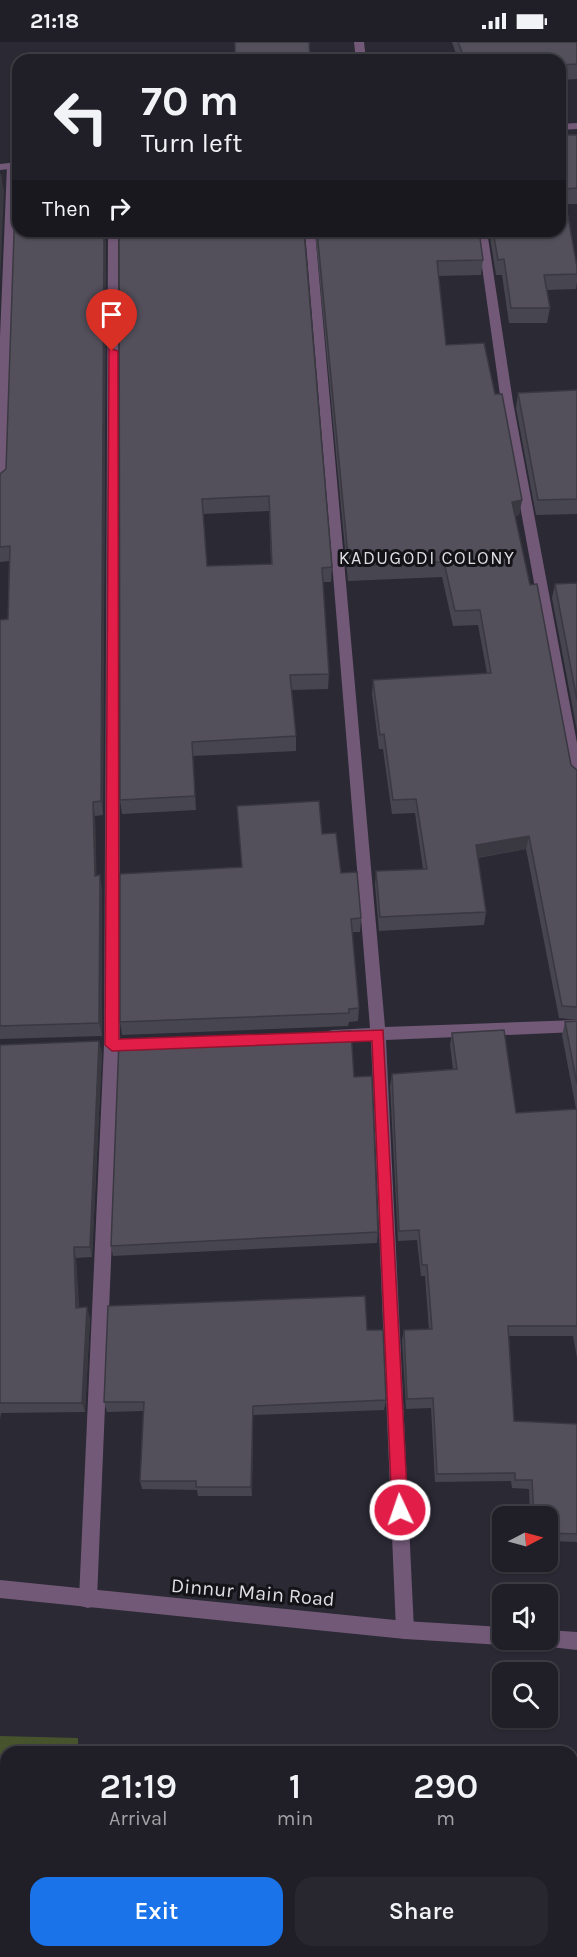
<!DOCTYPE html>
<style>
body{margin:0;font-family:Karla,sans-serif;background:#28272f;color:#f1f3f6;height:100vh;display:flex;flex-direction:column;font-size:22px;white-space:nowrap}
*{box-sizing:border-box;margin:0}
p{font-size:20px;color:#a2a2a7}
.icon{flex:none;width:33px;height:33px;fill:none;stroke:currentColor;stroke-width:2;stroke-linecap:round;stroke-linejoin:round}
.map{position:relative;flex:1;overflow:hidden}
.panel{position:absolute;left:0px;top:1704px;width:578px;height:212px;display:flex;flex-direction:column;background:#201f27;border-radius:18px 18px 0 0;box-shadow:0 2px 4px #0004,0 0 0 2px #3d3d44}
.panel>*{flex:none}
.banner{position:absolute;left:12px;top:12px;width:554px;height:183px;border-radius:18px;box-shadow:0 2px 4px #0004,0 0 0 2px #3d3d44;background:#201f27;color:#f1f3f6;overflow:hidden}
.needle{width:39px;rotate:84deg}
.fabs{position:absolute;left:492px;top:1464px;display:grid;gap:12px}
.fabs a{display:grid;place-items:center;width:66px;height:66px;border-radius:12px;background:#201f27;box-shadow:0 2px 4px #0004,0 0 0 2px #3d3d44;font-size:30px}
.pin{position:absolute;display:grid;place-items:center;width:51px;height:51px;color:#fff;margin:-62px -26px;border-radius:50% 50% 50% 0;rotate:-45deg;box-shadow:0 0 6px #0007}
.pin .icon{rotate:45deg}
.me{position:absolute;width:66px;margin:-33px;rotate:357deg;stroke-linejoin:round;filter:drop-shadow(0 0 4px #0008)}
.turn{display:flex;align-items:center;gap:21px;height:126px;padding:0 30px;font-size:27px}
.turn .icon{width:78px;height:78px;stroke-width:2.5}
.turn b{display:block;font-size:42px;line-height:51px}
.then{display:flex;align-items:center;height:57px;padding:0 30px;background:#0003;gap:12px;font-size:22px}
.eta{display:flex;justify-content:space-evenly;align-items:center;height:102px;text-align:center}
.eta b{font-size:36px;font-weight:600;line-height:42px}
.button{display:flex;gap:12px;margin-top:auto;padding:12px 30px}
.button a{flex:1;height:69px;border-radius:18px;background:#1a73e8;color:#fff;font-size:24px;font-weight:600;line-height:69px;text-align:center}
.button a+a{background:#28272f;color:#f1f3f6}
.status{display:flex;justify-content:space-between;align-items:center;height:42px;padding:0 30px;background:#201f27;direction:ltr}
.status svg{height:16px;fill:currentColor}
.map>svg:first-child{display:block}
.green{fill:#47532d}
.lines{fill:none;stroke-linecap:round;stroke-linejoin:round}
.minor{fill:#725978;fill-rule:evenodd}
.tertiary{fill:#725978;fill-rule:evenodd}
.wall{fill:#47454f;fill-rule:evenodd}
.shaded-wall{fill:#3a3840}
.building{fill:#53505c;stroke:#3a3840;stroke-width:1.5;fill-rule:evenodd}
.route{fill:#e11d48;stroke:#92132f;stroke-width:1.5}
.labels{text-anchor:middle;stroke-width:6;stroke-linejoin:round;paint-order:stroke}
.neighbourhood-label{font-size:18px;letter-spacing:1.5px;fill:#dfdde4;stroke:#141317}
.near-street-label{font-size:20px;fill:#dfdde4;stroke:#141317}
</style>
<div class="status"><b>21:18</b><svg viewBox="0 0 49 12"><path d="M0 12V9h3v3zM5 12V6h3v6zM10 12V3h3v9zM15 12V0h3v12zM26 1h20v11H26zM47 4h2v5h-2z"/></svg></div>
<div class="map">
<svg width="577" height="1915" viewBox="0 0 577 1915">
<rect width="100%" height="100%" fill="#2b2934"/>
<!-- green -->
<path class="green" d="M0 1694 78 1696V1710H6V1910H79V1915H0Z"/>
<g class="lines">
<!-- minor -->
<path class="minor" d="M354 0H364L366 18H356Z
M12 121 17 124 6 442 0 446V295L7 124Z
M108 189H118L120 1003 97 1557 95 1564 88 1566 81 1564 79 1557 104 1003Z
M305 189H315L385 985 577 978V990L386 998 414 1588 412 1595 405 1597 398 1595 396 1588 371 999 333 1000 328 999 325 994 328 989 333 988 370 986Z
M477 189H487L513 360 577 701V742L570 737 501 360Z"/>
<!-- tertiary -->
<path class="tertiary" d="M577 81V87L560 88V82Z
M18 120V126L0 128V122Z
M0 1538 405 1579 502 1585V1598H510L502 1603 405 1597 0 1556Z
M548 1588 577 1590V1608L541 1604 539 1598H548Z"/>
</g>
<!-- wall -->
<path class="wall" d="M452 0H577V37L560 38V18H458Z
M560 93H577V162H566L577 225V240L576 247 547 248 550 266 547 281H509L502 233H496L489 189H560Z
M18 189H106L103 773 95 774 96 834 102 847V994L0 997V578L8 577 9 519 0 520V432L6 427Z
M119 189 332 525 331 540H323L329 632 328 647 291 648 296 694V709L193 714 196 768 122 772 120 758ZM269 469 271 522 207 524 203 472Z
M315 189H479L483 218 481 233 438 234 446 303 495 352 522 458 519 473 515 474 530 543 571 723 577 728V978L559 976 526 807 478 816 486 870 484 883 379 889 375 843 376 829 423 827 415 771 392 772 383 707H379L372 652 373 638 487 631 478 583 453 584 442 535 348 539Z
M577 348V472L536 473 516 366 518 351Z
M577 541V689L552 556 555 542Z
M322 792 361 876 360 890H352L359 966 358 979 349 980 348 984 122 993 120 980 241 825Z
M577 979V1316L573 1294H509L514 1379 577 1382V1500L548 1499V1474H530L529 1447 512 1446 511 1439 435 1440 431 1366 406 1367 402 1298 404 1288H429L425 1234H421L417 1198 398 1199 390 1044 392 1032 453 1028 450 1003 452 991 516 1071 576 1067 562 993 565 980Z
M0 1003 102 1011 92 1215 76 1216 79 1266 90 1276 85 1370 1 1371 0 1378Z
M378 1190 377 1201 113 1214 111 1204Z
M367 1288 386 1358 384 1368 253 1373 252 1454H198L197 1448 142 1447 140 1439 143 1369 107 1370 104 1360Z"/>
<!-- shaded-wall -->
<path class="shaded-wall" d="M1 133 4 149 0 240V166Z
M104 189H106L103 773 101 759Z
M522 458 519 473 510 475 512 460Z
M93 760 95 774 97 847 95 834Z
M529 794 526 807 474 816 476 803Z
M100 833 102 847V994L99 981Z
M99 999 102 1011 92 1215 90 1205Z
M74 1205 76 1216 79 1276 76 1266Z
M87 1265 90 1276 85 1370 82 1361Z
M253 1364V1373L252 1454 251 1445Z"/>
<!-- building -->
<path class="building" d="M235 0H309L310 18H235Z
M458 0H577V22L560 23V18H465Z
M560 93H577V146L563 147 577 225V232L544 233 550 266H511L504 217 498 218 493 189H560Z
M0 133H1L0 166Z
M16 133H18V189H104L101 759 93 760 95 834 100 833 99 981 0 984V578L8 577 10 504 0 505V432L6 427Z
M119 189H304L332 525 322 526 329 632 290 633 296 694 192 700 195 754 120 758ZM269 454 272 522 207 524 202 457Z
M317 189H479L483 218 437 219 446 303 484 301 495 352H502L522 458 512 460 530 543 537 542 571 723 577 728V965L562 964 529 794 476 803 486 870 380 875 376 829 427 827 416 757 393 758 384 692 380 693 373 638 491 631 480 568 455 569 444 520 349 524Z
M577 348V457L538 458 518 351Z
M577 541V658L555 542Z
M319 759 322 792 336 791 341 831 357 830 361 876 351 877 359 966 349 967V971L120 980V832L242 825 237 764Z
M577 979V1042L565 980Z
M504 988 516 1071 577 1067V1284H508L514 1379 577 1382V1492L548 1491V1474H534L532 1438H515V1431L437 1432 433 1356 407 1357 404 1288 432 1287 427 1223H422L419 1188 399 1189 392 1032 457 1027 452 991Z
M351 989 354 1035 372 1034 378 1190 111 1204 119 999Z
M99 999 90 1205H74L76 1266 87 1265 82 1361H0V1003Z
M365 1254 367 1288H383L386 1358 253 1364 251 1445H196V1439H140L144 1360H104L108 1264Z"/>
<!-- route -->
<path class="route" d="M109 306 118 309 119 997 383 988 408 1468 406 1474 400 1477 394 1474 392 1468 372 999 112 1009 105 1003Z"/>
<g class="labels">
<!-- neighbourhood labels -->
<g class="neighbourhood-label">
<text x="427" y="522">KADUGODI COLONY</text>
</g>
<!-- near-street labels -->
<g class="near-street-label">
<text transform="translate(253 1550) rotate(5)" y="7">Dinnur Main Road</text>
</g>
</g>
</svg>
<div class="fabs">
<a><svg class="needle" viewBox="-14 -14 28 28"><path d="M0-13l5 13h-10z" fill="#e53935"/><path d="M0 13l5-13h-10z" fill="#a2a2a7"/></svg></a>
<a><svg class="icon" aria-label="sound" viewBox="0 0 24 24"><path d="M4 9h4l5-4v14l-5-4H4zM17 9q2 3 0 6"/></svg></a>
<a><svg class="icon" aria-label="search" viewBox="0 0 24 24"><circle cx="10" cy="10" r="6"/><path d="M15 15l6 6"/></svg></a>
</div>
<div class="pin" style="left:112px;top:309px;background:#d93025"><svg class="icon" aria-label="arrive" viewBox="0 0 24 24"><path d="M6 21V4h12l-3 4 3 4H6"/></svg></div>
<svg class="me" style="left:400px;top:1468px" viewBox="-20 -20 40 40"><circle r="17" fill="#e11d48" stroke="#fff" stroke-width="3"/><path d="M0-11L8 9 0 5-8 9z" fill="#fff"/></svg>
<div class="banner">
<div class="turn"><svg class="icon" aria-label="left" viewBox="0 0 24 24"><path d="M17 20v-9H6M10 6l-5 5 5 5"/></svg><div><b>70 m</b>Turn left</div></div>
<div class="then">Then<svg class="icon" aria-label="right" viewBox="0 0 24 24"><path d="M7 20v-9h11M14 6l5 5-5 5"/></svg></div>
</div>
<section class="panel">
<div class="eta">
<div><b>21:19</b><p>Arrival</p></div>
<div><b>1</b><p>min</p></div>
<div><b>290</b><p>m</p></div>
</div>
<div class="button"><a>Exit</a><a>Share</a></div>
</section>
</div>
